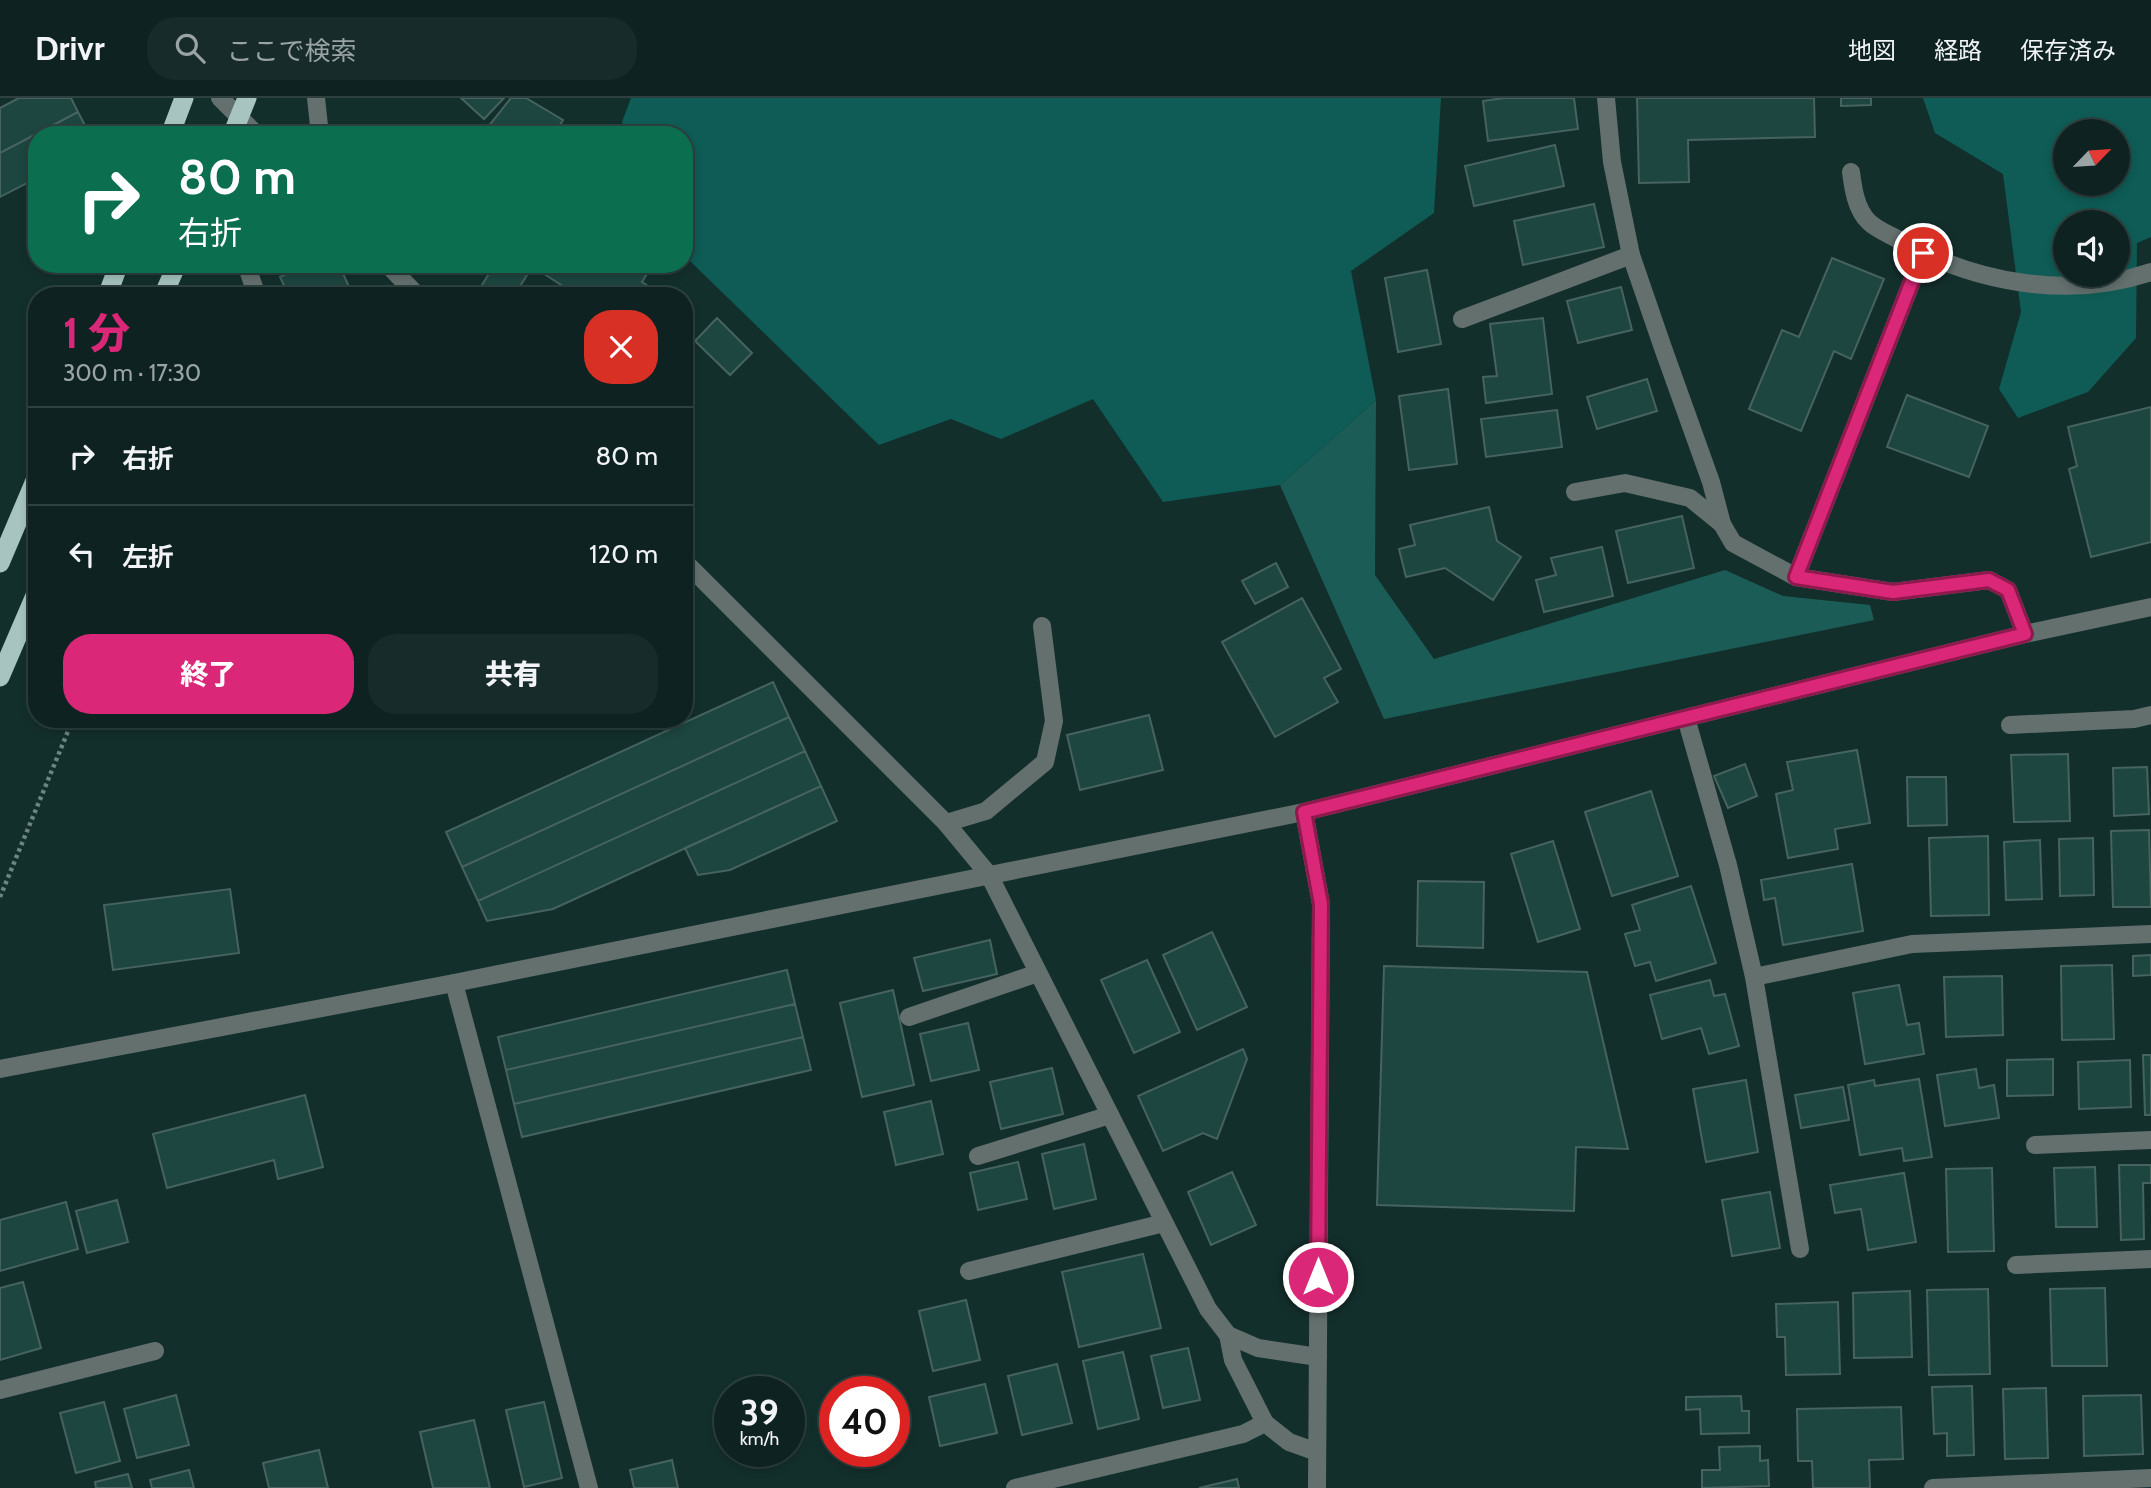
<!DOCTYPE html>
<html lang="ja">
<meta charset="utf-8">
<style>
body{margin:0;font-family:Cabin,"Noto Sans JP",sans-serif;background:#172b2a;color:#f1f3f6;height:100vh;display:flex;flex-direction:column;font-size:26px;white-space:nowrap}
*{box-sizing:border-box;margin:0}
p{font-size:23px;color:#9ba4a5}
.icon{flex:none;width:38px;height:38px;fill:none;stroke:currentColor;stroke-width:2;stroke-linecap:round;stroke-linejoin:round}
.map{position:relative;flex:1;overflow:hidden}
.sheet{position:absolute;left:28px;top:189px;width:665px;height:441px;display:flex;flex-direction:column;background:#0e2321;border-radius:28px;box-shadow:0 4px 10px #0003,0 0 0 2px #2e403f}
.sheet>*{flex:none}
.hud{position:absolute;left:28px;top:28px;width:665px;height:147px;border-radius:28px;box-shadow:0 4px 10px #0003,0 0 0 2px #2e403f;background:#0b6e4f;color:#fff;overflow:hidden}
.needle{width:46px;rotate:65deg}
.buttons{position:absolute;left:2053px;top:21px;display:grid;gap:14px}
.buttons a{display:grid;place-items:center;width:77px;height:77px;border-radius:50%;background:#0e2321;box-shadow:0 4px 10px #0003,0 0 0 2px #2e403f;font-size:35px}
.speed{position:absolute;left:714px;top:1278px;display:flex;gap:14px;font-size:35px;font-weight:700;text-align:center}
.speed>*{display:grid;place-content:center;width:91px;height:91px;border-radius:50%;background:#0e2321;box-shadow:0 4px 10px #0003,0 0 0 2px #2e403f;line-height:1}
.speed small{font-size:18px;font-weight:400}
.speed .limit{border:10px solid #d22;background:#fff;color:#111}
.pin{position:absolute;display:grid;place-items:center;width:60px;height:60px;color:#fff;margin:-30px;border:4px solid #fff;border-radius:50%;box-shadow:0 2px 7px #0007}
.me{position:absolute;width:77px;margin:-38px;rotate:0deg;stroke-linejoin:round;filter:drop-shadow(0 0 5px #0008)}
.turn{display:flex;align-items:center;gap:24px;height:147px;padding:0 35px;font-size:32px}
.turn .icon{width:91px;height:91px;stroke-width:2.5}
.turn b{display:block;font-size:49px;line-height:60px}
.round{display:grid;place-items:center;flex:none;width:74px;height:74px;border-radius:28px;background:#172b2a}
.summary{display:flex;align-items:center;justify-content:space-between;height:119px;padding:0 35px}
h1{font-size:42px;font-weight:800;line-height:52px;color:#db2777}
.primary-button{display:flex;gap:14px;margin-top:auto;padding:14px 35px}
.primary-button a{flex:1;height:80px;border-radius:28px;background:#db2777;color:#fff;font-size:28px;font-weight:800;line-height:80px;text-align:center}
.primary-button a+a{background:#172b2a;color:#f1f3f6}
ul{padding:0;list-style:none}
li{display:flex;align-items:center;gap:21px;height:98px;padding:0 35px;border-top:2px solid #2e403f}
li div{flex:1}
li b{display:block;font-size:26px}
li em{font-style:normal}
header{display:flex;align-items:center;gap:42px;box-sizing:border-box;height:98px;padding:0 35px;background:#0e2321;border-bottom:2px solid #2e403f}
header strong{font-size:33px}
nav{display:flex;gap:38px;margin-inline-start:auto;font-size:24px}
.search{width:490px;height:63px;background:#172b2a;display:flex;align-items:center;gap:18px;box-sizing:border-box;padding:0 24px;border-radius:28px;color:#9ba4a5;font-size:26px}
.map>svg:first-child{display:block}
.green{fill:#1b5d56}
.forest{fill:#0e5c55;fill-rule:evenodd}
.building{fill:#1d4641;stroke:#46635f;stroke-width:2}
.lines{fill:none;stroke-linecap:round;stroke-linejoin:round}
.path{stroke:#6d8481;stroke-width:4.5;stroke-dasharray:3.5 3.5;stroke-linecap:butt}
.service{stroke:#63706e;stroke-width:18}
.minor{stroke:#63706e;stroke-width:18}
.tertiary{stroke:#63706e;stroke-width:18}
.trunk{stroke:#a7c4c0;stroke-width:19}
.route-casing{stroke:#8e194d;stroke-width:18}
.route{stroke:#db2777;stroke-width:12}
</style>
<header>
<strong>Drivr</strong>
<div class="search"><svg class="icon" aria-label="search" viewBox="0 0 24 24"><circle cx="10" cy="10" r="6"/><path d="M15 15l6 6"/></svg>ここで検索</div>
<nav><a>地図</a><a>経路</a><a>保存済み</a></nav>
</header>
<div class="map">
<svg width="2151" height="1390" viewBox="0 0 2151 1390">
<rect width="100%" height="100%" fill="#132f2c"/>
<!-- green -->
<path class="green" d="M1376 302 1375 477 1434 561 1725 472 1783 498 1870 507 1874 522 1384 621 1280 387Z"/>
<!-- forest -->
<path class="forest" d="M631 0H1441L1434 115 1351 173 1376 302 1280 387 1163 404 1093 301 1001 341 951 321 879 347 690 163 684 150V37H628L622 24Z
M1923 0H2151V139L2137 145 2136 240 2088 294 2018 320 1999 291 2021 214 2003 76 1935 35ZM2065 33H2118V86H2065ZM2065 124H2118V177H2065Z"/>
<!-- building -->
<path class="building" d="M19 0H71L78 14 0 55V10Z
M461 0H504L484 21Z
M511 0H526L563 22 554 37H489L484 34Z
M1504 0H1574L1578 31 1488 43 1483 3Z
M1637 0H1814L1815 39 1688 42 1689 84 1639 85Z
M1841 0H1871V7L1841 8Z
M78 14 90 37H37V80L0 99V55Z
M1555 47 1564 88 1474 108 1465 68Z
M1594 106 1604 149 1523 167 1514 123Z
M1832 160 1884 181 1851 261 1834 253 1801 333 1749 311 1782 232 1799 239Z
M307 166H339L353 198H289L280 179Z
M495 166H511L527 177 514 198H475Z
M529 166H595L607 174 612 166H650L652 168 642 184 661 196 660 198H578Z
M1427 172 1441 246 1398 254 1385 180Z
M1621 189 1632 232 1578 245 1567 203Z
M717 220 752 255 730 277 695 243Z
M1543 220 1552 296 1486 305 1483 279 1497 278 1490 226Z
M1647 281 1657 313 1597 331 1587 299Z
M1448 291 1457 366 1409 372 1399 298Z
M1907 297 1988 328 1969 379 1887 349Z
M2151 309V444L2091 459 2069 371 2077 368 2068 329Z
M1557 312 1562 349 1486 359 1481 321Z
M1489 409 1497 443 1521 459 1493 502 1445 470 1406 479 1399 451 1415 447 1410 427Z
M1682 418 1694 470 1628 485 1616 433Z
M1602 449 1613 498 1544 514 1536 482 1556 477 1551 460Z
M1276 465 1288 489 1255 506 1242 483Z
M1302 500 1341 571 1324 580 1338 604 1275 639 1222 544Z
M773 584 789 619 462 769 446 734Z
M1149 617 1163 672 1080 692 1067 637Z
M789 619 805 653 478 803 462 769Z
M1857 652 1870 725 1835 731 1838 751 1788 760 1776 696 1793 692 1787 664Z
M805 653 821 688 553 811 487 823 478 803Z
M2068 656 2070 723 2014 724 2011 657Z
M1745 666 1757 698 1728 710 1714 678Z
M2147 669 2149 716 2114 718 2113 670Z
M1907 679H1946L1947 727 1908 728Z
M821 688 837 723 730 772 698 777 685 750Z
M1651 693 1678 778 1612 798 1585 714Z
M2149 732 2151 809H2113L2111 733Z
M1988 738 1989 817 1931 818 1929 740Z
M2093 740 2094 797 2060 798 2059 741Z
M2040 742 2042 801 2006 802 2004 744Z
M1553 743 1580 831 1538 844 1511 756Z
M1852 766 1863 833 1783 847 1775 800 1764 802 1761 782Z
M1418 783 1484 784 1483 850 1417 848Z
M1691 788 1716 865 1656 883 1650 864 1635 868 1625 836 1640 832 1632 807Z
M230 791 239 855 113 872 104 807Z
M1212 834 1247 909 1197 932 1163 857Z
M990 842 997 876 923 893 914 860Z
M2151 857V877L2133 878V858Z
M1147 862 1180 934 1134 955 1101 882Z
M2112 867 2114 941 2062 942 2061 868Z
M1384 868 1587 874 1628 1051 1576 1049 1574 1113 1377 1107Z
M787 872 795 906 506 972 498 939Z
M2002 878 2003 937 1946 939 1944 879Z
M1710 882 1714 898 1725 896 1739 948 1709 956 1701 930 1662 941 1650 897Z
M1899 887 1907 927 1919 925 1924 956 1865 966 1853 895Z
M893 892 914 987 862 999 840 905Z
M795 906 803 939 514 1006 506 972Z
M968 925 979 972 931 983 920 936Z
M803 939 811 972 522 1039 514 1006Z
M1243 951 1247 961 1217 1041 1203 1035 1163 1053 1138 998Z
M2143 957H2151V1017H2145Z
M2053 961V997L2007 998V962Z
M2130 962 2131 1009 2079 1011 2078 964Z
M1052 970 1063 1016 1001 1031 990 984Z
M1976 971 1979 990 1994 987 1999 1020 1945 1028 1937 977Z
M1919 981 1932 1059 1904 1063 1902 1050 1860 1057 1848 987 1874 982 1875 988Z
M1746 982 1758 1054 1706 1064 1693 991Z
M1843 989 1849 1022 1801 1030 1795 997Z
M305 997 323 1069 278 1081 274 1062 167 1090 153 1036Z
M931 1003 943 1056 896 1067 884 1014Z
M1084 1046 1096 1101 1054 1111 1042 1056Z
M1018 1064 1027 1101 978 1112 970 1075Z
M2119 1067H2151V1085H2143L2144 1141 2121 1142Z
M2095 1069 2097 1129H2056L2054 1070Z
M1992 1070 1994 1153 1948 1154 1946 1071Z
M1232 1074 1256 1127 1211 1147 1188 1094Z
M1904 1075 1916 1144 1868 1152 1861 1111 1835 1115 1830 1087Z
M1770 1094 1780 1150 1732 1158 1722 1102Z
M117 1102 128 1144 87 1155 76 1113Z
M66 1104 78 1151 0 1173V1122Z
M1143 1156 1161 1230 1079 1249 1062 1174Z
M23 1184 41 1250 0 1262V1190Z
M2105 1190 2107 1268H2052L2050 1191Z
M1988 1191 1990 1276 1929 1277 1927 1192Z
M1910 1193 1912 1259 1854 1260 1853 1195Z
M966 1202 980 1262 933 1273 919 1213Z
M1838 1204 1840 1276 1786 1277 1785 1239H1777L1776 1206Z
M1188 1250 1200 1302 1163 1310 1151 1258Z
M1123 1254 1139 1321 1098 1331 1083 1263Z
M1057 1266 1072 1325 1022 1337 1008 1278Z
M985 1286 997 1335 940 1348 929 1299Z
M1972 1288 1974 1357 1947 1358V1335L1934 1336 1932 1289Z
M2046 1290 2048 1360 2005 1361 2003 1291Z
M176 1297 189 1347 137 1360 124 1311Z
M2141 1297 2143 1356 2084 1358 2083 1298Z
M1741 1298 1742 1313H1749V1335L1701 1336 1700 1311 1686 1312V1299Z
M104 1304 120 1363 76 1375 60 1315Z
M544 1304 562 1380 524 1389 506 1312Z
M1901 1309 1903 1361 1869 1362 1870 1390H1813L1812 1363H1798L1797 1311Z
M474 1322 490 1390H433L420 1334Z
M1760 1348V1363L1768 1362 1769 1388 1702 1390V1372H1720L1719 1349Z
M319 1352 328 1390H269L263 1365Z
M672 1362 678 1390H634L630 1372Z
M189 1372 194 1390H152L150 1382Z
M128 1376 132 1390H96L95 1384Z
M1237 1381 1239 1390H1199Z"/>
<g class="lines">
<!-- path -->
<path class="path" d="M0 799 73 621"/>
<!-- service -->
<path class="service" d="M316 0 320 37
M246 166 257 198
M1462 221 1631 157
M1575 394 1625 385 1690 400 1722 426
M1796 479 1923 155
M1686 620 1728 767 1754 879 1800 1151
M2010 627 2134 621 2151 617
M946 725 986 713 1045 664 1054 623 1042 528
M1754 879 1912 846 2151 836
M909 919 1038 875
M2035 1047 2151 1042
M978 1058 1110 1017
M2016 1167 2151 1161
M969 1173 1164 1125
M0 1292 155 1253
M1933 1390 2151 1380"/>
<!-- minor -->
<path class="minor" d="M220 0 257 37
M1606 0 1612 64 1631 157 1663 250 1711 384 1722 426 1733 445 1796 479 1893 494 1989 482 2008 492 2025 536
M1851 74C1853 90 1856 112 1869 124 1877 132 1891 137 1901 143 1975 185 2069 202 2151 174
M387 166 418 198
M684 463 946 725 989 777 1208 1211 1228 1237 1258 1250 1318 1259
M454 885 589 1390
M1015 1390 1243 1336 1265 1325"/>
<!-- tertiary -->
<path class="tertiary" d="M1304 714 1321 806 1317 1390
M0 971 454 885 1304 714 2025 536 2151 509
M1228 1237 1233 1262 1265 1325 1289 1344 1317 1354"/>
<!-- trunk -->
<path class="trunk" d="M170 37 184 0
M232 37 247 0
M107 198 119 166
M163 198 177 166
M0 465 37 378
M0 579 37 493"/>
</g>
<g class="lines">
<defs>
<path id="route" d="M1318 1179 1321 806 1304 714 2025 536 2008 492 1989 482 1893 494 1796 479 1923 155"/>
</defs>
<!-- route casing -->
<use href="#route" class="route-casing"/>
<!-- route -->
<use href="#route" class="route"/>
</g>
</svg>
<div class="buttons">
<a><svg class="needle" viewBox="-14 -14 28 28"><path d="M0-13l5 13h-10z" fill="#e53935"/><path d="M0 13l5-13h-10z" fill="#9ba4a5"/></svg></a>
<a><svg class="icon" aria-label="sound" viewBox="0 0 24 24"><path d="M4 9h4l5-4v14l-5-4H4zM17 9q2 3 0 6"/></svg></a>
</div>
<div class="speed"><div>39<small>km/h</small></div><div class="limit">40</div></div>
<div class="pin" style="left:1923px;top:155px;background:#d93025"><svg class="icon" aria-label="arrive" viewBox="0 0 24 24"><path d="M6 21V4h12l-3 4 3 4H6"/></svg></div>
<svg class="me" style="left:1318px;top:1179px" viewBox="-20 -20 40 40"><circle r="17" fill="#db2777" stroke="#fff" stroke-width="3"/><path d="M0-11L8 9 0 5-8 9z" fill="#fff"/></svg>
<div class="hud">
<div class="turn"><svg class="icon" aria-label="right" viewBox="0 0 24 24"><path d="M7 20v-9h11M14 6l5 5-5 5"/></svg><div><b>80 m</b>右折</div></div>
</div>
<section class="sheet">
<div class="summary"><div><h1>1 分</h1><p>300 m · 17:30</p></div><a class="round" style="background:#d93025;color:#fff"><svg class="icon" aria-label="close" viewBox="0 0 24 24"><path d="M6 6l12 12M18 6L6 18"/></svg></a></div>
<ul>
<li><svg class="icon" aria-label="right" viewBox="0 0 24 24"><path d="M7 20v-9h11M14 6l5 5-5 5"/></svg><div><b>右折</b></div><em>80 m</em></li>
<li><svg class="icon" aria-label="left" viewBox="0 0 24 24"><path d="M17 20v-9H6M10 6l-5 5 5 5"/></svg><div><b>左折</b></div><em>120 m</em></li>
</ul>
<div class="primary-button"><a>終了</a><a>共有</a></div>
</section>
</div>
